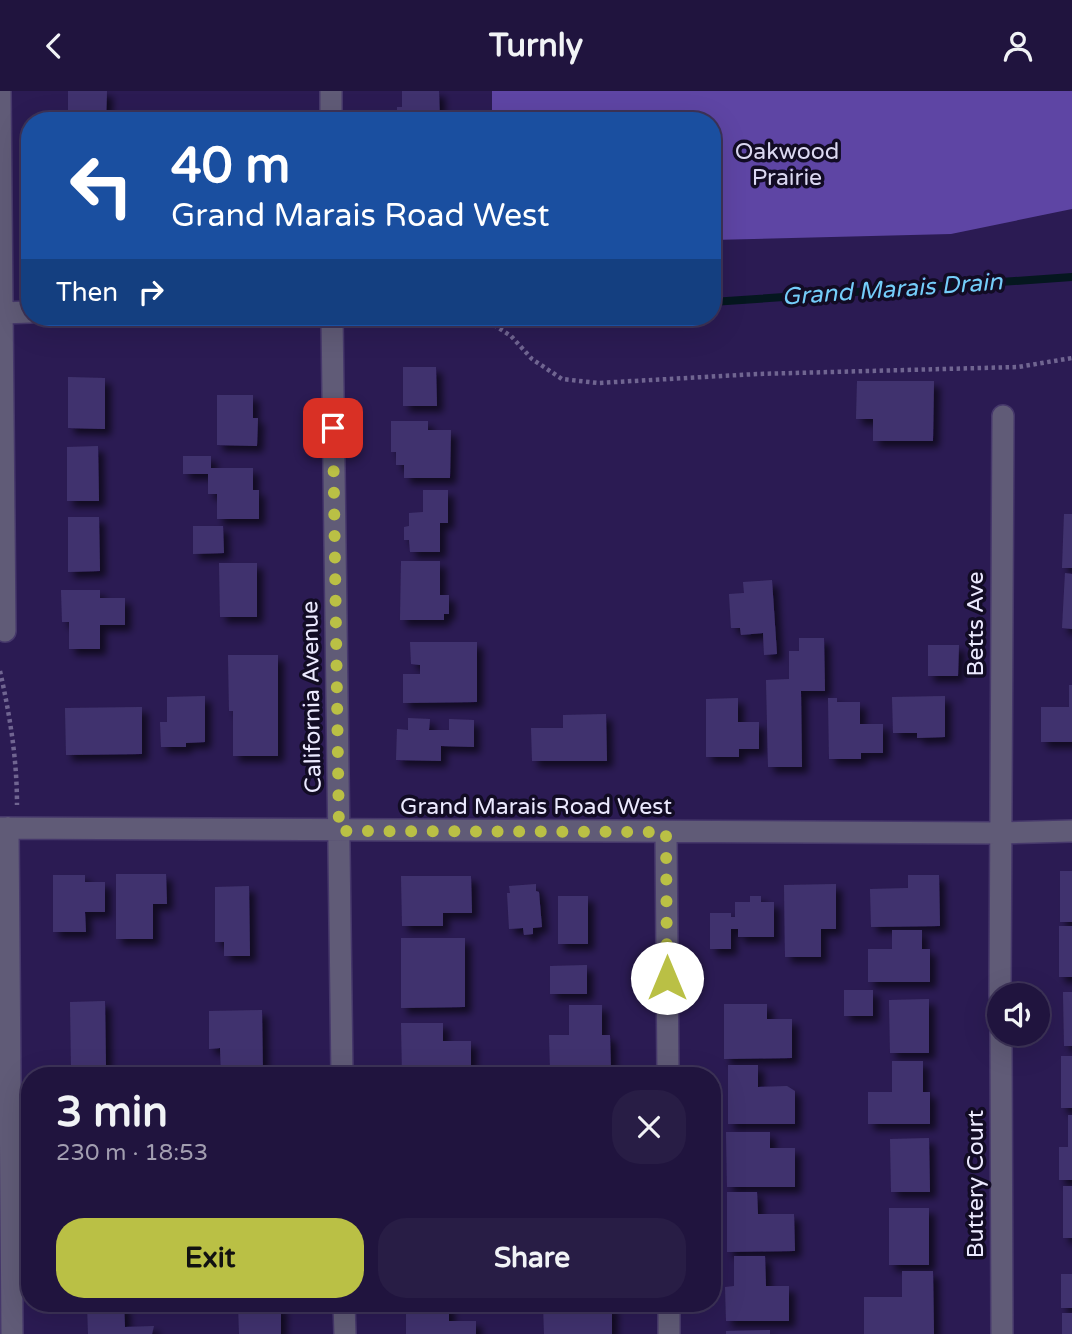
<!DOCTYPE html>
<meta charset="utf-8">
<style>
body{margin:0;font-family:"Varela Round",sans-serif;background:#281d45;color:#f1f3f6;height:100vh;display:flex;flex-direction:column;font-size:26px;white-space:nowrap}
*{box-sizing:border-box;margin:0}
p{font-size:23px;color:#a29eb0}
.icon{flex:none;width:38px;height:38px;fill:none;stroke:currentColor;stroke-width:2;stroke-linecap:round;stroke-linejoin:round}
.map{position:relative;flex:1;overflow:hidden}
.details{position:absolute;left:21px;top:976px;width:700px;height:245px;display:flex;flex-direction:column;background:#20143e;border-radius:28px;box-shadow:0 7px 28px #0002,0 0 0 2px #3d3358}
.details>*{flex:none}
.guide{position:absolute;left:21px;top:21px;width:700px;height:214px;border-radius:28px;box-shadow:0 7px 28px #0002,0 0 0 2px #3d3358;background:#1a4fa0;color:#fff;overflow:hidden}
.fabs{position:absolute;left:987px;top:892px;display:grid;gap:14px}
.fabs a{display:grid;place-items:center;width:63px;height:63px;border-radius:50%;background:#20143e;box-shadow:0 7px 28px #0002,0 0 0 2px #3d3358;font-size:35px}
.pin{position:absolute;display:grid;place-items:center;width:60px;height:60px;color:#fff;margin:-30px;border-radius:14px;box-shadow:0 4px 10px #0006}
.me{position:absolute;width:77px;margin:-38px;rotate:0deg;stroke-linejoin:round;filter:drop-shadow(0 0 5px #0008)}
.turn{display:flex;align-items:center;gap:24px;height:147px;padding:0 35px;font-size:32px}
.turn .icon{width:91px;height:91px;stroke-width:2.5}
.turn b{display:block;font-size:49px;line-height:60px}
.then{display:flex;align-items:center;height:66px;padding:0 35px;background:#0003;gap:14px;font-size:26px}
.round{display:grid;place-items:center;flex:none;width:74px;height:74px;border-radius:28px;background:#281d45}
.overview{display:flex;align-items:center;justify-content:space-between;height:119px;padding:0 35px}
h1{font-size:42px;font-weight:700;line-height:52px}
.primary-button{display:flex;gap:14px;margin-top:auto;padding:14px 35px}
.primary-button a{flex:1;height:80px;border-radius:28px;background:#bac045;color:#111;font-size:28px;font-weight:700;line-height:80px;text-align:center}
.primary-button a+a{background:#281d45;color:#f1f3f6}
header{display:flex;justify-content:space-between;align-items:center;height:91px;padding:0 35px;background:#20143e;font-size:32px;font-weight:700}
.map>svg:first-child{display:block}
.forest{fill:#5e45a4}
.lines{fill:none;stroke-linecap:round;stroke-linejoin:round}
.stream{stroke:#05171f;stroke-width:8}
.building{fill:#41336e;filter:url(#shadow)}
.minor-casing{stroke:#46386b;stroke-width:24}
.path{stroke:#706591;stroke-width:4.5;stroke-dasharray:3.5 3.5;stroke-linecap:butt}
.minor{stroke:#605b77;stroke-width:21}
.route{stroke:#bac045;stroke-width:12;stroke-dasharray:0 21.6}
.labels{text-anchor:middle;stroke-width:7;stroke-linejoin:round;paint-order:stroke}
.park-label{font-size:23px;fill:#dbd8f1;stroke:#120c24}
.street-label{font-size:23px;fill:#ebe9fe;stroke:#120c24}
.water-label{font-size:24px;font-style:italic;fill:#74cdf9;stroke:#120c24}
</style>
<header><svg class="icon" aria-label="back" viewBox="0 0 24 24"><path d="M15 5l-7 7 7 7"/></svg>Turnly<svg class="icon" aria-label="person" viewBox="0 0 24 24"><circle cx="12" cy="8" r="4"/><path d="M4 21q1-7 8-7t8 7"/></svg></header>
<div class="map">
<svg width="1072" height="1243" viewBox="0 0 1072 1243">
<defs>
<filter id="shadow"><feDropShadow dx="6" dy="6" stdDeviation="3.5" flood-color="#0009"/></filter>
</defs>
<rect width="100%" height="100%" fill="#2b1b53"/>
<!-- forest -->
<path class="forest" d="M492 0H1072V118L951 143 712 149V30H492Z"/>
<g class="lines">
<!-- stream -->
<path class="stream" d="M712 211 1072 186"/>
</g>
<!-- building -->
<path class="building" d="M68 0H107L106 30H68Z
M402 0H439L440 30H397V16H402Z
M403 276H436L437 315H403Z
M68 286 105 287V338L68 337Z
M857 290H934L933 350H873V328H856Z
M217 304H253V327H258L257 355 217 354Z
M391 330H428V339H451L450 387H404V374H396V361H391Z
M98 355 99 410H67V356Z
M183 365H211V377H253V399H259V428H217V403H208V383H183Z
M423 399H448V432H440V461H410L409 449H404V436L409 435V422L423 421Z
M1064 423H1072V477H1062Z
M68 426H99L100 480 68 481Z
M193 435H223L224 462 193 463Z
M401 470H440V504H449V523H444V529H400Z
M219 472H257V526H220Z
M1065 482 1072 483V538L1062 537Z
M772 489 777 563 764 564 763 542 741 544 740 537H731L729 503 744 502 743 491Z
M61 499H100V507H125V534H100V558H69V531H62Z
M799 547H824L825 600H801L802 676H768L766 589 789 588V560H799Z
M410 551H477V611L403 612V583H420V574L411 573Z
M928 554H959L958 585H928Z
M228 564H278V665H233V620H229Z
M1069 594H1072V651H1041V616H1069Z
M205 605V651L186 652V656H161L160 631H167V606Z
M945 605V646L917 647V642H893L892 606Z
M738 607V631H759V658H739V666H706V608Z
M828 607H837V611H860V633H883V662H861V668H829Z
M142 616V663L66 664 65 617Z
M606 623 607 670H532L531 637H563V624Z
M408 627 430 628 429 639H449V628L474 629V656L441 655V670L396 669 397 638 408 639Z
M1060 780H1072V831H1060Z
M116 783H166L167 813H153V848H116Z
M53 784H85V791H105V821H85L86 841H53Z
M908 784H939L940 835 871 836 870 798 908 797Z
M401 785H471L472 822H443V835H402Z
M536 793V800L539 801 542 836 533 837V843L524 844 523 837 509 838 507 802H510L509 795Z
M836 793V838H821V866H785L784 794Z
M249 795 250 865H224V851H215V796Z
M558 805H588V853H558Z
M750 805H761V811H774V846H738V838H731V858H710V822H731V826H735V811H750Z
M1059 835H1072V886H1059Z
M892 839H922V858H930V891H868V858H892Z
M401 847H465V916L401 917Z
M587 874V903H550V875Z
M844 899H873V925H844Z
M1063 901H1072V955H1064Z
M929 908V962H890L889 909Z
M105 910 106 978H71L70 911Z
M724 913H767V928H792V967L724 968Z
M569 914H602V944H610L611 978 550 979 549 944H569Z
M262 919 263 985H221L220 957 209 958V920Z
M401 932H443V950H471V985H402Z
M1061 965H1072V1017H1061Z
M892 970H923V1001H930V1033H868V1001H892Z
M728 974H758V996L787 995 795 1000V1033H728Z
M1068 1024H1072V1089H1059V1056H1068Z
M726 1041H770V1057H795V1096H727Z
M929 1047 930 1101H891L890 1048Z
M1063 1095H1072V1147H1063Z
M727 1101H757L758 1123H794L795 1160 727 1161Z
M889 1117H929V1174H889Z
M734 1165H765L766 1195H789V1230H726L725 1196 734 1195Z
M902 1180H933L934 1243H864V1206H902Z
M1061 1183H1072V1217H1061Z
M87 1213H124L125 1236 154 1235 152 1243H88Z
M238 1213H281V1243H239Z
M406 1213H449V1230H476V1243H406Z
M543 1213H612V1243H544Z
M1062 1222H1072V1243H1062Z
M770 1239V1243H726V1240Z"/>
<g class="lines">
<defs>
<path id="minor" d="M0 0 5 540
M331 0V30
M2 222 30 221
M332 226 342 985
M0 737 1000 742 1072 740
M8 737 12 1243
M666 742 668 985
M1000 905 1003 325
M1001 943 1002 1243
M344 1213 345 1243
M669 1213V1243"/>
</defs>
<!-- minor casing -->
<use href="#minor" class="minor-casing"/>
<!-- path -->
<path class="path" d="M482 226 511 245 532 268 562 288 598 292 757 283 1018 276 1072 267
M0 580C10 625 17 668 17 714"/>
<!-- minor -->
<use href="#minor" class="minor"/>
</g>
<g class="lines">
<!-- route -->
<path class="route" d="M333 337 339 740 666 741 667 887"/>
</g>
<g class="labels">
<!-- park labels -->
<g class="park-label">
<text x="787" y="68">Oakwood<tspan x="787" dy="26">Prairie</tspan></text>
</g>
<!-- street labels -->
<g class="street-label">
<text transform="translate(975 533) rotate(-90)" y="8">Betts Ave</text>
<text transform="translate(311 606) rotate(-91)" y="8">California Avenue</text>
<text x="536" y="723">Grand Marais Road West</text>
<text transform="translate(975 1093) rotate(-90)" y="8">Buttery Court</text>
</g>
<!-- water labels -->
<g class="water-label">
<text transform="translate(892 198) rotate(-4)" y="8">Grand Marais Drain</text>
</g>
</g>
</svg>
<div class="fabs">
<a><svg class="icon" aria-label="sound" viewBox="0 0 24 24"><path d="M4 9h4l5-4v14l-5-4H4zM17 9q2 3 0 6"/></svg></a>
</div>
<div class="pin" style="left:333px;top:337px;background:#d93025"><svg class="icon" aria-label="arrive" viewBox="0 0 24 24"><path d="M6 21V4h12l-3 4 3 4H6"/></svg></div>
<svg class="me" style="left:667px;top:887px" viewBox="-20 -20 40 40"><circle r="19" fill="#fff"/><path d="M0-13L10 11 0 6-10 11z" fill="#bac045"/></svg>
<div class="guide">
<div class="turn"><svg class="icon" aria-label="left" viewBox="0 0 24 24"><path d="M17 20v-9H6M10 6l-5 5 5 5"/></svg><div><b>40 m</b>Grand Marais Road West</div></div>
<div class="then">Then<svg class="icon" aria-label="right" viewBox="0 0 24 24"><path d="M7 20v-9h11M14 6l5 5-5 5"/></svg></div>
</div>
<section class="details">
<div class="overview"><div><h1>3 min</h1><p>230 m · 18:53</p></div><a class="round"><svg class="icon" aria-label="close" viewBox="0 0 24 24"><path d="M6 6l12 12M18 6L6 18"/></svg></a></div>
<div class="primary-button"><a>Exit</a><a>Share</a></div>
</section>
</div>
